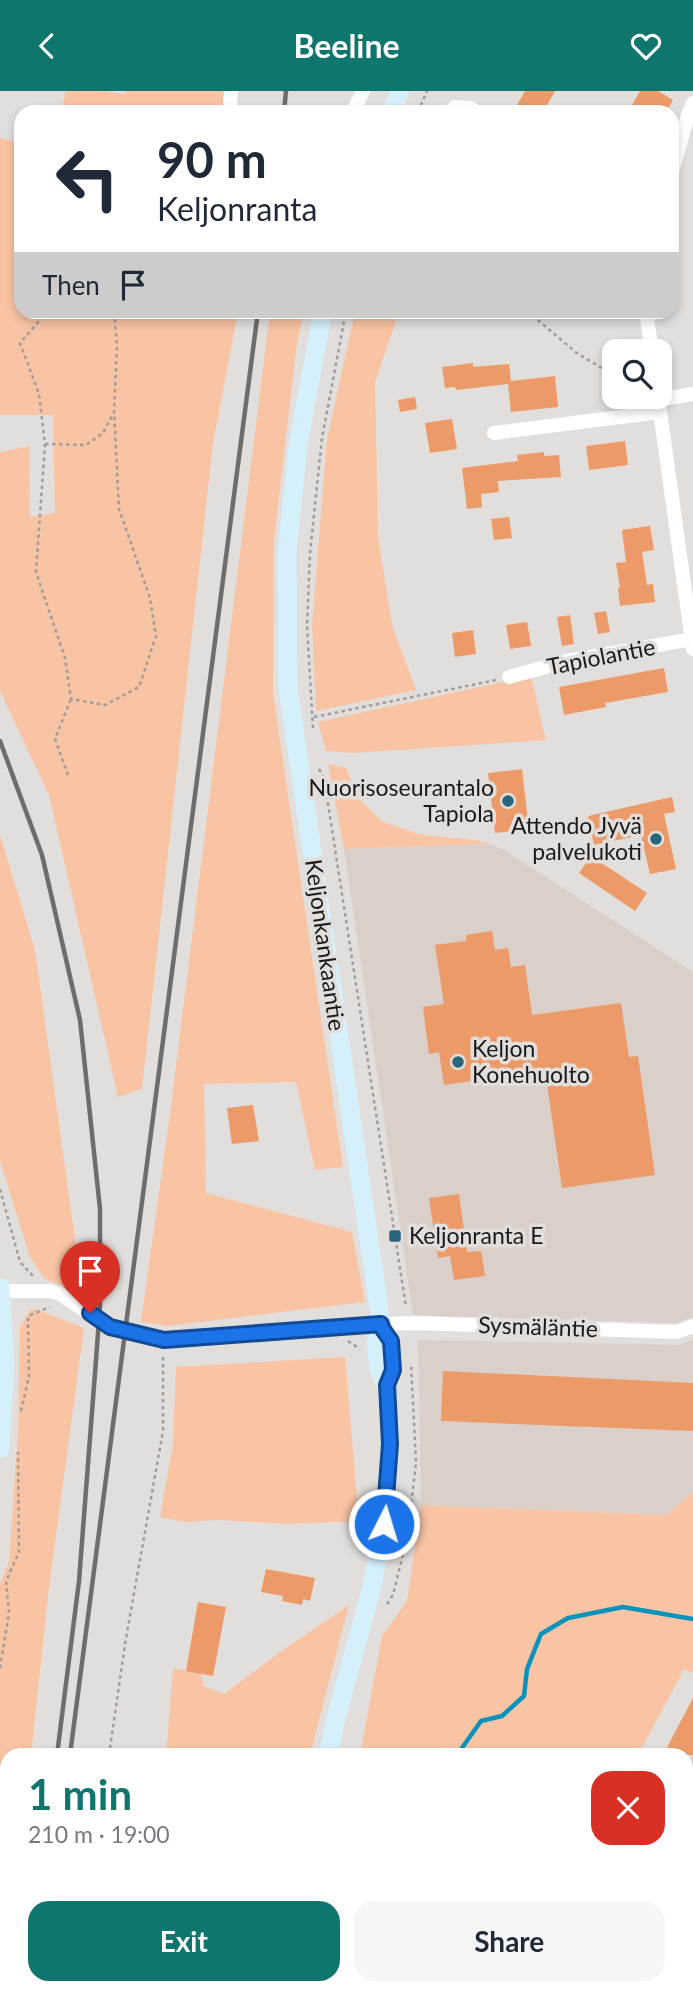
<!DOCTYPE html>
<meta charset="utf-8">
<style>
body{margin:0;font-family:Lato,sans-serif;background:#f6f6f7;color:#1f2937;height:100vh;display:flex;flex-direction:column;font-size:26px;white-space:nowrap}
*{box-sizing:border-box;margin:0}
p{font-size:23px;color:#747a83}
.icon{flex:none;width:38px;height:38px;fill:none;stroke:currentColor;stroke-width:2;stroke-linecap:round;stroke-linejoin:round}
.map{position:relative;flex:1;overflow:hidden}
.side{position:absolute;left:0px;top:1657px;width:693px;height:247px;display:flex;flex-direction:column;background:#fff;border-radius:21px 21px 0 0;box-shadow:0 4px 10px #0003}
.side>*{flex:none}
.guide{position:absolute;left:14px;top:14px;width:665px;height:214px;border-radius:21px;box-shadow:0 4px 10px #0003;background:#fff;color:#1f2937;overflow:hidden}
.tools{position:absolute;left:602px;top:248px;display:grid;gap:14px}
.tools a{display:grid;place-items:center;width:70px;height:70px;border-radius:14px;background:#fff;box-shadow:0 4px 10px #0003;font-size:35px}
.pin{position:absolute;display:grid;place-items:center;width:60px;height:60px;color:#fff;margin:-72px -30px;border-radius:50% 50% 50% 0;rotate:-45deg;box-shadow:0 0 7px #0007}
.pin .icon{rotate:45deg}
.me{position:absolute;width:77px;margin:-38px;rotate:5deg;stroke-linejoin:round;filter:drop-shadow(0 0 5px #0008)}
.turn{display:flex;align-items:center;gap:24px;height:147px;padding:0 28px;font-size:32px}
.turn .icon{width:91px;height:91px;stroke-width:2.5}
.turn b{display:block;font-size:49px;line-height:60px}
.then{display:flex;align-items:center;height:66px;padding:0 28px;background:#0003;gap:14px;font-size:26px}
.round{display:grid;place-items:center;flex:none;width:74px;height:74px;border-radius:21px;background:#f6f6f7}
.overview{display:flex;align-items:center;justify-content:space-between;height:119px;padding:0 28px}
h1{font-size:42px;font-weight:700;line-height:52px;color:#0f766e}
.action{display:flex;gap:14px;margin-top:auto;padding:14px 28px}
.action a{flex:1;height:80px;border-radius:21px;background:#0f766e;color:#fff;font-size:28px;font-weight:700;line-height:80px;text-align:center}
.action a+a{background:#f6f6f7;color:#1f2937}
header{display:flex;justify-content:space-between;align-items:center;height:91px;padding:0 28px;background:#0f766e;color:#fff;font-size:32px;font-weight:700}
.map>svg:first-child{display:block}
.built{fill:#dbcfc9}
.green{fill:#f9c4a4}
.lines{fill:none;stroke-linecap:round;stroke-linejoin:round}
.stream{stroke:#0793bc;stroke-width:4.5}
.building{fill:#ec9b68}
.path{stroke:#a19d9b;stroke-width:2.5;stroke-dasharray:3.5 3.5;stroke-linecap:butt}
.street{stroke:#fff;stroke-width:14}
.secondary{stroke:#d5f0fb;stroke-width:19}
.rail{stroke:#6f6c6a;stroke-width:4.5}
.route-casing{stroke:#114b97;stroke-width:18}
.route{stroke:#1a73e8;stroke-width:12}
.poi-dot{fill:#29657d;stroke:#e2dedb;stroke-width:2.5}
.labels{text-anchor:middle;stroke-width:7;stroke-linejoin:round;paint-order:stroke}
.street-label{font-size:23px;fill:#1c1a19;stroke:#e2dedb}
.poi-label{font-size:23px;fill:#1c1a19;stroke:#e2dedb;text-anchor:end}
</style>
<header><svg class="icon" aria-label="back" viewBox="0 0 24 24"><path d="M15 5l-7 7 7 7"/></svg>Beeline<svg class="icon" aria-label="heart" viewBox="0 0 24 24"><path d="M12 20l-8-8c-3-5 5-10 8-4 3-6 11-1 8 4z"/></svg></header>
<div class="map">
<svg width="693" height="1903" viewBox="0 0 693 1903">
<rect width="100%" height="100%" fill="#e2dedb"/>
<!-- built -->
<path class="built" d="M489 753 504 759 693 881V1226L676 1232 413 1224 344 758Z
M693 1248V1401L666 1424 421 1414 418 1249 679 1254Z"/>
<!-- green -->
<path class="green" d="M66 0H104L125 3V0H227L226 21H61Z
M0 47 21 52V220L238 221 213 352 142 998 118 1006 49 704 0 600V361L29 355 30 426 55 422 53 324H0Z
M270 221H304L297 252 274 449 273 602 343 1076 315 1079 296 991 204 993 206 1102 352 1141 365 1211 167 1235 141 1231 170 1023Z
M355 221H399L375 291 378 446 392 534 416 599 316 620 312 534 327 348Z
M531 585 546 649 353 662 326 660 318 631Z
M328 673 346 677 358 707 383 731 422 744 476 749 489 753 344 758Z
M0 744 35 859 79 1178 85 1204 45 1188 30 1166 0 1070Z
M36 1218 84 1237 49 1496 31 1664H7V1886L5 1903H0V1492L9 1471 18 1340 20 1236 30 1219Z
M345 1266 359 1430 288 1433 217 1429 185 1431 160 1426 173 1353 176 1276Z
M693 1401V1582L684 1578 638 1664H360L382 1545 407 1510 421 1414 666 1424Z
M349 1514 310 1664H166L173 1578 186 1579 202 1583 203 1595 224 1603 280 1561Z
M686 1850 693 1853V1903H372L371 1897H686Z
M161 1897H315V1903H171Z"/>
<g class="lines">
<!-- stream -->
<path class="stream" d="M457 1664 481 1630 502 1625 524 1605 527 1578 541 1543 568 1527 623 1516 693 1528
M516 1903 518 1897"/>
</g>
<!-- building -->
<path class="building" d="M525 0H555L543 21H513Z
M640 0H658L673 9 666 21 658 16 655 21H628Z
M473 272V276L509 273 511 290 555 285 558 316 511 321 508 293 456 299 455 296 445 297 442 276Z
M415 306 417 318 400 321 398 309Z
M452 328 457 358 430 362 425 332Z
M625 350 628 374 589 379 586 355Z
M544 361V365L559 364 561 386 498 390 499 401 481 403 482 416 467 418 462 377 518 370 517 364Z
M509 426 512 447 494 449 491 428Z
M650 435 654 459 642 461 647 494 653 493 655 511 620 515 618 497H620L616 472 626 471 622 439Z
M606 520 610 541 598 543 594 522Z
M570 524 574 553 562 555 557 526Z
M527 531 531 555 510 558 506 534Z
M473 539 476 563 455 566 452 542Z
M664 577 668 601 605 612 606 616 564 624 559 596Z
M522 678 529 738 495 742 488 682Z
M672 706 675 721 664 723 676 778 650 783 641 744 594 754 588 725Z
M591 765 647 802 635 820 579 782Z
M492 840 495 859 508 857 511 876 525 874 532 924 621 912 629 966 638 965 655 1084 562 1097 545 979 444 994 439 961 429 963 423 916 444 913 435 854 466 850V844Z
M253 1014 259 1050 232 1053 227 1017Z
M459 1103 467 1161 481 1160 485 1185 454 1189 450 1165 438 1167 429 1107Z
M443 1280 693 1292V1340L441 1330Z
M266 1478 315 1487 310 1510 303 1508 302 1514 282 1510 283 1505 261 1501Z
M198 1511 226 1516 213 1585 186 1580Z
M693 1607V1664H663Z"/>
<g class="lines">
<!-- path -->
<path class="path" d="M159 19 172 21
M418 21 427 0
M48 220 20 252 39 303 45 353 36 481 65 567 71 608 105 614 139 596 156 545 150 507 119 418 114 320 117 255 114 220
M527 220 578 263 614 284
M45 353 86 354 103 342 113 323
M314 626 496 589
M313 637 307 535 310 462 322 347 346 220
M319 678 324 687 406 1216
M68 684 55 648 71 608
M0 1098 20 1171 33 1185
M348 1250 360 1258
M21 1320 29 1286 28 1225 50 1216
M387 1513 393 1504 408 1443 416 1371 411 1272
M0 1577 9 1522 6 1490 19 1461 18 1361
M109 1664 125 1553 163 1340V1263
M135 1897 141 1903
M17 1903 18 1900
M85 1903 86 1897
M165 1903 167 1897"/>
<!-- street -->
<path class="street" d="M231 0 230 11 232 21
M353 21 363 0
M450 21 455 16 470 17 477 21
M672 81 688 24 693 12
M646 220 652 261
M658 306 693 558
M658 309 693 303
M494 342 660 321
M509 586 567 570 693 548
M1 1200H49L60 1203 110 1236 164 1249 381 1233 416 1232 677 1241 693 1235"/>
<!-- secondary -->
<path class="secondary" d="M391 21 400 0
M323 220 299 348 287 459 288 597 382 1237C394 1256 396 1274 387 1294
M0 1196 5 1273 0 1358
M328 1664 336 1627 371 1500 384 1433 390 1353 387 1294 379 1280 376 1252 382 1237
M337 1897 339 1903"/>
<!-- rail -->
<path class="rail" d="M284 21 286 0
M0 650 42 764 80 929 100 1118V1214L97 1256 79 1490 57 1664
M70 1664 258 220
M26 1903 27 1897
M39 1903 40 1897"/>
</g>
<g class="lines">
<defs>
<path id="route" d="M90 1222 110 1236 164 1249 381 1233 382 1237 391 1250 393 1279 387 1294 390 1353 384 1433"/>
</defs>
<!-- route casing -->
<use href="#route" class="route-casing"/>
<!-- route -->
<use href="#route" class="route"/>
</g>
<!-- markers -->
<g class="poi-dot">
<circle cx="508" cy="710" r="7"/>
<circle cx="656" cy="748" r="7"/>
<circle cx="458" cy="971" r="7"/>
<rect x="388" y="1138" width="14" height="14" rx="3.5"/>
</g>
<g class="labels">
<!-- street labels -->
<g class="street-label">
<text transform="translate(601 566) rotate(-11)" y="8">Tapiolantie</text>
<text transform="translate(325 854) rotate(82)" y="8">Keljonkankaantie</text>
<text transform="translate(538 1236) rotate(2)" y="8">Sysmäläntie</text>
</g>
<!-- poi labels -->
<g class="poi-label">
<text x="494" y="705">Nuorisoseurantalo<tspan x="494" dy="26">Tapiola</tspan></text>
<text x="642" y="743">Attendo Jyvä<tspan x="642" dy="26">palvelukoti</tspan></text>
<text x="472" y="966" text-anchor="start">Keljon<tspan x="472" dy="26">Konehuolto</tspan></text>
<text x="409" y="1153" text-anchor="start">Keljonranta E</text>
</g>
</g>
</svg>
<div class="tools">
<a><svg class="icon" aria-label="search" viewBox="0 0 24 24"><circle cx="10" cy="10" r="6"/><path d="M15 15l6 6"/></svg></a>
</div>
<div class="pin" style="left:90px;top:1222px;background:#d93025"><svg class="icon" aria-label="arrive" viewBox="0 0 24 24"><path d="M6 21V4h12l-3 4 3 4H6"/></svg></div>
<svg class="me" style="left:384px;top:1433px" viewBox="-20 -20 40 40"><circle r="17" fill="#1a73e8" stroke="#fff" stroke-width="3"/><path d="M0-11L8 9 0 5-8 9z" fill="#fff"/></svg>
<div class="guide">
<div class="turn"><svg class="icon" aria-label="left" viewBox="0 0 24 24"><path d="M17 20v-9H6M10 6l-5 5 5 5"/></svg><div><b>90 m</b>Keljonranta</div></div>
<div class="then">Then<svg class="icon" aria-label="arrive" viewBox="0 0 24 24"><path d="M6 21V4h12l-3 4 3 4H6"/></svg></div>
</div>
<section class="side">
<div class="overview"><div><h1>1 min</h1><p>210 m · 19:00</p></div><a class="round" style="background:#d93025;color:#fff"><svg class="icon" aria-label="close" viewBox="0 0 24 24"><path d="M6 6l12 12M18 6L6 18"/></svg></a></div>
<div class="action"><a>Exit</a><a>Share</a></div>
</section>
</div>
